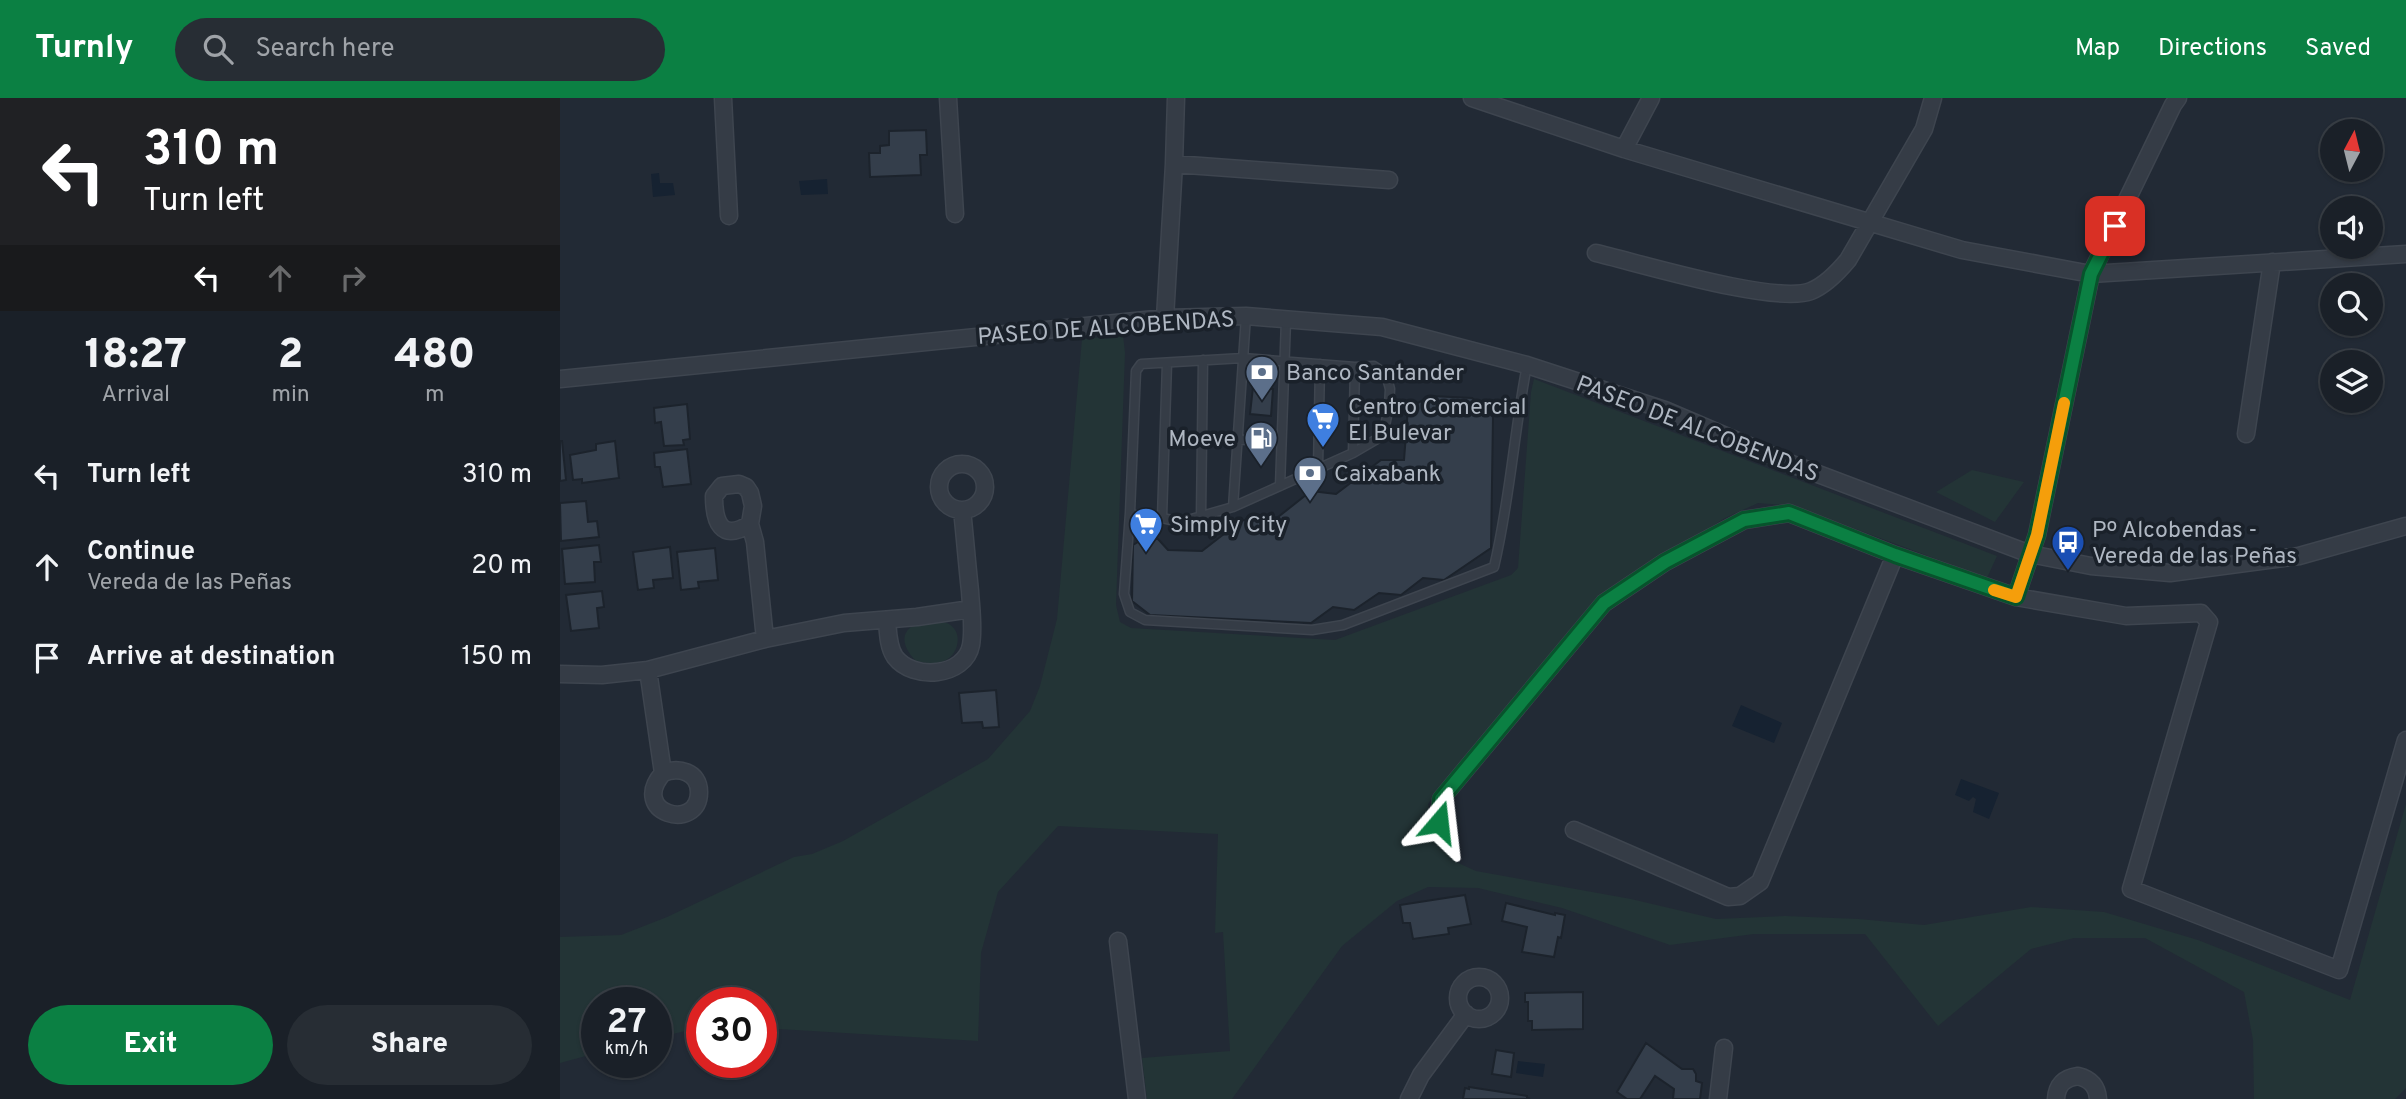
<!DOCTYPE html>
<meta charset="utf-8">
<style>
body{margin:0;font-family:Overpass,sans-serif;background:#272d34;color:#f1f3f6;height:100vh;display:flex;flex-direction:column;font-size:26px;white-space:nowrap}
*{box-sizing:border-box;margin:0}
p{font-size:23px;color:#9fa3a8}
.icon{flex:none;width:38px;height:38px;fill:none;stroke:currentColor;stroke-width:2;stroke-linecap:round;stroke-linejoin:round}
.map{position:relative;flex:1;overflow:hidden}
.side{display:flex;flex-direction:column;background:#1a2028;width:560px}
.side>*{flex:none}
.guide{background:#202124;color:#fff;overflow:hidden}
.needle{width:46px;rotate:7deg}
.tools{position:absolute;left:1760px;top:21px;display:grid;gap:14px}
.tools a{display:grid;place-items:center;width:63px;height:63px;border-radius:50%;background:#1a2028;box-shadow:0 2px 5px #0004,0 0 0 2px #383e45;font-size:35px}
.speed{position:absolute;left:21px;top:889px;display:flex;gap:14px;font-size:35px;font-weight:700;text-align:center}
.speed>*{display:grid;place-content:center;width:91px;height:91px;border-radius:50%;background:#1a2028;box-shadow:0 2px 5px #0004,0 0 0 2px #383e45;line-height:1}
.speed small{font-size:18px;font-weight:400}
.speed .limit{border:10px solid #d22;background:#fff;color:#111}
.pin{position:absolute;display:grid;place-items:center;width:60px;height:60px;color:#fff;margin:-30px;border-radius:14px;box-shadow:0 4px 10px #0006}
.me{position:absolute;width:77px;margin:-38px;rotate:17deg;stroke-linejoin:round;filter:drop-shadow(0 0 5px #0008)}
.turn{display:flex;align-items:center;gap:24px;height:147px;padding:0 28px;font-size:32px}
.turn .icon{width:91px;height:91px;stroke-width:2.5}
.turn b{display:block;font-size:49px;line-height:60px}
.lanes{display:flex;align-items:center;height:66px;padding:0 28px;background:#0003;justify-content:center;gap:35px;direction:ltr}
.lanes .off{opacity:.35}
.eta{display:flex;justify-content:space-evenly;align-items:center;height:119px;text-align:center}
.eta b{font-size:42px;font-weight:800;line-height:49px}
.primary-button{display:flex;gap:14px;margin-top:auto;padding:14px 28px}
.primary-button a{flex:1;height:80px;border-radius:42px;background:#0b8043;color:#fff;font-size:28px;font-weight:800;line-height:80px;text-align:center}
.primary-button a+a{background:#272d34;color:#f1f3f6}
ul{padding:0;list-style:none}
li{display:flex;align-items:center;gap:21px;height:91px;padding:0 28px}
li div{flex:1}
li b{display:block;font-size:26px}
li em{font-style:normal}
header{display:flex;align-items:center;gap:42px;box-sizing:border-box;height:98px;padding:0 35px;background:#0b8043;color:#fff}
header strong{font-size:33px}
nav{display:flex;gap:38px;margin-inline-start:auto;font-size:24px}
.search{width:490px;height:63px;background:#272d34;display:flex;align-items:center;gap:18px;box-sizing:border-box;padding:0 24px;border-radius:38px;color:#9fa3a8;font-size:26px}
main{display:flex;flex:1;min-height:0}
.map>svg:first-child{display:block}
.green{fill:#233436}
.water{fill:#162231}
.building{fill:#343e4b;stroke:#1c232c;stroke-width:2}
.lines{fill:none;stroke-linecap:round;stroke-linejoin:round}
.lane-casing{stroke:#3e454f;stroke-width:11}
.street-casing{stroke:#3e454f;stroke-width:19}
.lane{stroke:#353c46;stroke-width:8}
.street{stroke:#353c46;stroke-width:16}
.route-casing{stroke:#07532c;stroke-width:18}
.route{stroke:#0b8043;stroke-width:12}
.slow{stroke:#f59e0b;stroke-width:12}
.labels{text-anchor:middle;stroke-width:7;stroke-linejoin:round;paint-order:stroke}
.street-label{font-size:23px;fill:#afb7c2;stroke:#1a212a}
.poi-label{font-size:23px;fill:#afb7c2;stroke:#1a212a;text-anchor:start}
</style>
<header>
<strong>Turnly</strong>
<div class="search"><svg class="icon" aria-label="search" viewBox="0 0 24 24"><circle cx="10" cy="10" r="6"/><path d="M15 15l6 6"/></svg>Search here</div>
<nav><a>Map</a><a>Directions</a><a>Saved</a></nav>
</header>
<main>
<section class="side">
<div class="guide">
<div class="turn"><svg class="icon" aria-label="left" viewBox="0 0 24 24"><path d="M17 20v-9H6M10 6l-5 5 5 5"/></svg><div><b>310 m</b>Turn left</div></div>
<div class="lanes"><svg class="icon" aria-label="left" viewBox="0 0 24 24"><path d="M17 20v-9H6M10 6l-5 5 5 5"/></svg><svg class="icon off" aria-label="ahead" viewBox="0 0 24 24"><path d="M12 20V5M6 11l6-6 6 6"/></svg><svg class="icon off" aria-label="right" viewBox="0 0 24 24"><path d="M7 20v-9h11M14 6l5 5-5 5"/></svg></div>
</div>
<div class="eta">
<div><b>18:27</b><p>Arrival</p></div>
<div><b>2</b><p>min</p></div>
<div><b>480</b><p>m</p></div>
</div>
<ul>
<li><svg class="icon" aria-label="left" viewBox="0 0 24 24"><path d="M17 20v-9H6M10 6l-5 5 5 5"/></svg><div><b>Turn left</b></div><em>310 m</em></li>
<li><svg class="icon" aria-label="ahead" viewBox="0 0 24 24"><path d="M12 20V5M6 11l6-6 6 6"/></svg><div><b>Continue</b><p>Vereda de las Peñas</p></div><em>20 m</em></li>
<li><svg class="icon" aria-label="arrive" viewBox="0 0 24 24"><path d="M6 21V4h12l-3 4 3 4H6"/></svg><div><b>Arrive at destination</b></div><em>150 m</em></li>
</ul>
<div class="primary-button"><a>Exit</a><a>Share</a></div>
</section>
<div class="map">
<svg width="1846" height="1001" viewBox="0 0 1846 1001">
<rect width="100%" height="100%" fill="#222a35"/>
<!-- green -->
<path class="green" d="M563 237 565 255 556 507 560 524 571 530 775 542 951 477 958 470 971 294 974 281 1437 458 1427 480 1234 408 1198 405 1165 420 1040 499 880 688 868 706 874 740 896 764 916 773 1071 801 1156 821 1225 818 1299 821 1364 827 1471 809 1544 814 1638 842 1790 902 1846 706V990L1835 1001H1694L1693 942 1684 894 1585 840H1514L1471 851 1378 928 1305 836H1194L1110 847 1002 810 918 790 868 789 837 803 782 848 672 1001H587L582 960 670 953 663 834 655 835 658 736 498 728 438 794 421 855 418 943 201 930V905H142V929L96 940V905H37V955L0 965V839L61 837 107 819 234 759 252 756 283 743 428 661 470 613 480 588 497 521 522 241Z
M1412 372 1464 384 1435 424 1376 394Z
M372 522C378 523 385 524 389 526 404 535 398 558 384 563 375 567 365 565 356 563 335 542 344 525 372 522Z"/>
<!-- water -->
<path class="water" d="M99 75 100 85H113L115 97 93 99 91 76Z
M267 81 268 96 241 97 239 83Z
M1181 607 1222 625 1214 645 1172 628Z
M1401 681 1439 695 1429 721 1413 714 1416 701 1413 699 1409 703 1395 697Z
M958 963 985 966 983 979 956 975Z"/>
<!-- building -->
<path class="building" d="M366 32 367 57H360L361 77 310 79 309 55H320V48L329 47V33Z
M693 289 713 291 711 318 690 316Z
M871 298 912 300 933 319 931 450 884 482 863 480 841 497 819 495 794 512 773 509 751 525 590 517 572 503 573 447 583 441H598L608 452 642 453 682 422 713 423 751 393 776 396 821 362H844L848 310Z
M127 306 130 341 123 342 124 347 104 348 101 324 95 325 94 310Z
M0 343H2L6 382 0 383Z
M55 343 59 380 22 385V381L13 382 10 357 36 352V346Z
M127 351 131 386 103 389 100 369H95L94 355Z
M26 403 28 424 37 423 39 439 1 443 0 405Z
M39 447 41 464H34L35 484 5 486 2 451Z
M110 449 113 480 93 482 94 490 78 492 73 454Z
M155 450 158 482 138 484 139 490 121 492 117 454Z
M42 493 44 509 37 510 39 530 11 533 6 497Z
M436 592 439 629 423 630 422 624 402 625 399 595Z
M905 797 911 826 888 830 889 836 853 841 850 825H843L840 807Z
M946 805 995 817V815L1005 817 1001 840 998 839 994 859 962 854 967 829 942 823Z
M1023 894V931L972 932V923H968V904H965V895Z
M1086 945 1122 971H1133L1136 976V983L1142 985 1140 1001H1113L1114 991 1095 978 1080 1001H1067L1057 994Z
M936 952 954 955 951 979 932 976Z
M909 989 967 998V1000L970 1001H903L905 990 909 991Z"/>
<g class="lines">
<defs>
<path id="lane" d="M683 260 795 269 814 268 826 276 830 291 829 308 825 328 817 341 793 355 673 409 621 424 602 420 580 419 570 415 576 273 581 266Z
M677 342 721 341
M793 355 795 269
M758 370 760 266
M720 388 726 222
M673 409 686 218
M570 415 564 496 570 514 585 522 752 532 783 527 934 469C950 402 954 334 967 267
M641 419 643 262
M602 420 607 265"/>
<path id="street" d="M163 0 169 118
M388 0 395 116
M912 0 1064 51 1402 152 1531 176 1846 156
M1064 51 1091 0
M614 66 829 82
M1036 155C1079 165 1216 207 1251 193 1266 187 1278 174 1288 162L1364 31 1373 0
M605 220 614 66 616 0
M0 281 605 220 686 218 822 229 967 267 1105 312 1229 365 1470 456 1531 468 1610 475 1739 458 1846 428
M1686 336 1712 164
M379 389a23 23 0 1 1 46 0a23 23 0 1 1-46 0Z
M190 426C161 444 154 424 154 398L162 388 179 386 186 389 190 395 193 408 190 426 195 444 205 541
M1456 499 1477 437 1531 176 1613 7 1618 0
M327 522C328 534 328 549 335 559 353 583 405 579 411 547 414 530 411 510 410 493 407 466 405 439 402 412
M88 572 103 675C68 715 139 735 139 694 139 673 118 669 103 675
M0 576 42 577 88 572 205 541 284 525 357 519 411 511
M1014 732 1168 799 1180 798 1200 784 1335 457
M888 740 879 724 881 701 1044 505 1105 464 1184 422 1229 415 1335 457 1456 499 1566 518 1641 515 1649 524 1571 791 1779 872 1846 642
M558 843 577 1001
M898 900a21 21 0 1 1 42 0a21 21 0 1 1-42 0Z
M849 1001 861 977 906 916
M1158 1001 1164 950
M1496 1001C1497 987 1504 980 1518 978 1530 981 1537 988 1538 1001"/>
</defs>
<!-- lane casing -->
<use href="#lane" class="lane-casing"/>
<!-- street casing -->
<use href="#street" class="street-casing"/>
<!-- lane -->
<use href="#lane" class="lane"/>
<!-- street -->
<use href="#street" class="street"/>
</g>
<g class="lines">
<defs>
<path id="route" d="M879 724 881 701 1044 505 1105 464 1184 422 1229 415 1335 457 1456 499 1477 437 1531 176 1555 128"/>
</defs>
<!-- route casing -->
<use href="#route" class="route-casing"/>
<!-- route -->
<use href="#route" class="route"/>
<!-- slow -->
<path class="slow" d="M1434 492 1456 499 1477 437 1504 305"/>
</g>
<!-- icons -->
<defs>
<symbol id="bank-pin" viewBox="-11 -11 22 30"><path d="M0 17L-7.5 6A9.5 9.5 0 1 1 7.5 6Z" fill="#5c6f8a" stroke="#1a212a"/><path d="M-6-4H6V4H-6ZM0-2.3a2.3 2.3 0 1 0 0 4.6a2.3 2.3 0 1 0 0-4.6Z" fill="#fff"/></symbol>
<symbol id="supermarket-pin" viewBox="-11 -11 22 30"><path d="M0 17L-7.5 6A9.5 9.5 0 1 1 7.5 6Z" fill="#3f7fe0" stroke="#1a212a"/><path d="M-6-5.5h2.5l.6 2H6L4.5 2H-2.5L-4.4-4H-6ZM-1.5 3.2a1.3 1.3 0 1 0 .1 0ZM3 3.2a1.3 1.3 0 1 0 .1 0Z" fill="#fff"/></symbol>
<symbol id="fuel-pin" viewBox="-11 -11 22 30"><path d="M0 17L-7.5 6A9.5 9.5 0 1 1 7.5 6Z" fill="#5c6f8a" stroke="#1a212a"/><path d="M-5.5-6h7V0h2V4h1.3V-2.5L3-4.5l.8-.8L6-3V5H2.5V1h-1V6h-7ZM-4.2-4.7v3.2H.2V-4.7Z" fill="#fff"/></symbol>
<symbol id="bus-pin" viewBox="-11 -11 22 30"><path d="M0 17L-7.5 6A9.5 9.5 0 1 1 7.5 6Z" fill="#1a4fb4" stroke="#1a212a"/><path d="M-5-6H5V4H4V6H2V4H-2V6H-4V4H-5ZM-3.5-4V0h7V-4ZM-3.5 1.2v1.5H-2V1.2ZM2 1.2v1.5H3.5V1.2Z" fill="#fff"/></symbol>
</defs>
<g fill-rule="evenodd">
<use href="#bank-pin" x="683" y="255" width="38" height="52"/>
<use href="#supermarket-pin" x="744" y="302" width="38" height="52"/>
<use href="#fuel-pin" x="682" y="321" width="38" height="52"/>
<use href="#bank-pin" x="731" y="356" width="38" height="52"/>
<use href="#supermarket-pin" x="567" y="407" width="38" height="52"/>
<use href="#bus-pin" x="1489" y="425" width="38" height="52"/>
</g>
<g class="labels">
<!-- street labels -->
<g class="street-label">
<text transform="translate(546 229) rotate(-4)" y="8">PASEO DE ALCOBENDAS</text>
<text transform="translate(1138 330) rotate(21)" y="8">PASEO DE ALCOBENDAS</text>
</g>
<!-- poi labels -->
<g class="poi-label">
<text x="726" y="282">Banco Santander</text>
<text x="788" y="316">Centro Comercial<tspan x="788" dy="26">El Bulevar</tspan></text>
<text x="676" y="348" text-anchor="end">Moeve</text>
<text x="774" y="383">Caixabank</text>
<text x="610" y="434">Simply City</text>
<text x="1532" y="439">Pº Alcobendas -<tspan x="1532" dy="26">Vereda de las Peñas</tspan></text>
</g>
</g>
</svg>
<div class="tools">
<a><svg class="needle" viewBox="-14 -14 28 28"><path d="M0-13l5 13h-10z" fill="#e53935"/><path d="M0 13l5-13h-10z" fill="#9fa3a8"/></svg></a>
<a><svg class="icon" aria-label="sound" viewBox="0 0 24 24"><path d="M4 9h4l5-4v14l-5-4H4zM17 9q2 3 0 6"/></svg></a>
<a><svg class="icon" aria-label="search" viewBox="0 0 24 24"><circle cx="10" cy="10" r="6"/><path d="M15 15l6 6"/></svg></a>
<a><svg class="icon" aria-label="layers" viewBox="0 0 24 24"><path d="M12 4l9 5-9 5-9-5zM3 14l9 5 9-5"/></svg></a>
</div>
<div class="speed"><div>27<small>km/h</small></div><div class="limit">30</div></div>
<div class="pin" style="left:1555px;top:128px;background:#d93025"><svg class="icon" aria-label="arrive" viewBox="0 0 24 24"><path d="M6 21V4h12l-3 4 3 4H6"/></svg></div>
<svg class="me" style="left:879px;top:724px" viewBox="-20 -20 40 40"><path d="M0-17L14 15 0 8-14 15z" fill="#0b8043" stroke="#fff" stroke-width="4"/></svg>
</div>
</main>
